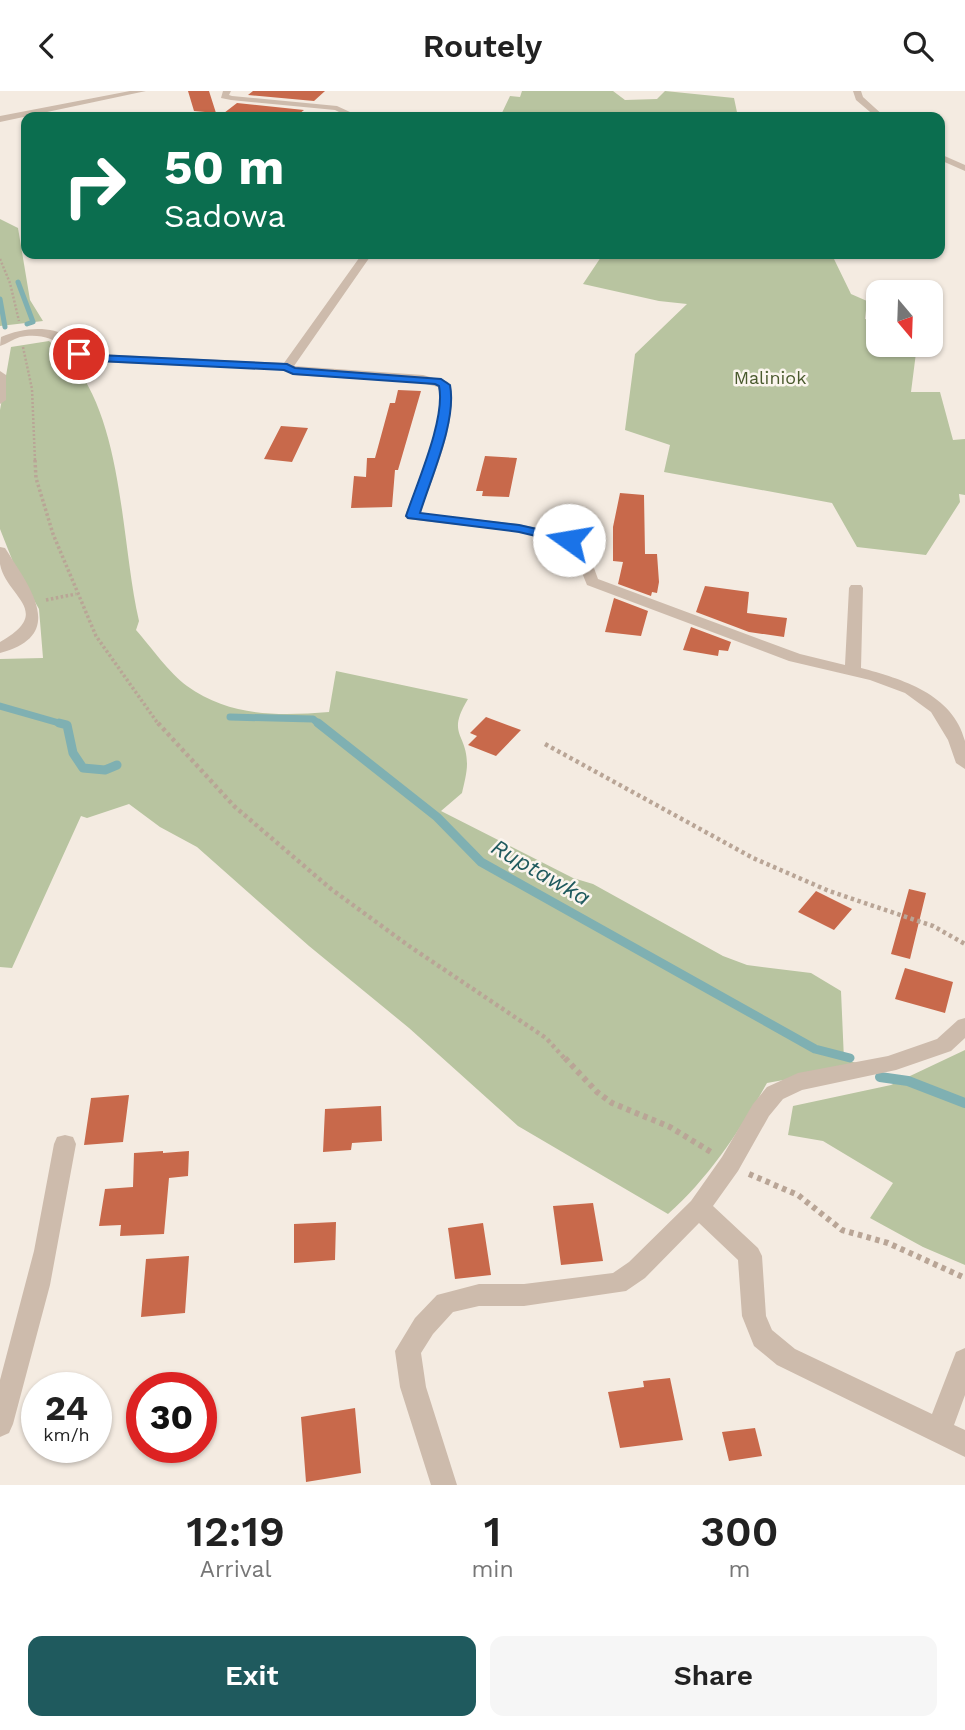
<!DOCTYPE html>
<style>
body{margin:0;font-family:"Work Sans",sans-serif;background:#f6f6f6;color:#222;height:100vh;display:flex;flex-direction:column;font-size:26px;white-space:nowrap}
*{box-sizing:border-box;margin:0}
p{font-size:23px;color:#767676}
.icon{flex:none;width:38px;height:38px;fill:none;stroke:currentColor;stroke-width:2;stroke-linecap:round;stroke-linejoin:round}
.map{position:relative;height:1394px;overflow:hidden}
.details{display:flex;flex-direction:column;background:#fff;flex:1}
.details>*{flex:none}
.banner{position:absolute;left:21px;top:21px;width:924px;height:147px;border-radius:14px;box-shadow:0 2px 5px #0004;background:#0b6e4f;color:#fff;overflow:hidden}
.needle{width:46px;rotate:161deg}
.controls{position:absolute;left:866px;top:189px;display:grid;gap:14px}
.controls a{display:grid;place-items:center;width:77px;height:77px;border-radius:14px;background:#fff;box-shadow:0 2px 5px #0004;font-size:35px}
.speed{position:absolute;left:21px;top:1281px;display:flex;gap:14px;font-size:35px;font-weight:700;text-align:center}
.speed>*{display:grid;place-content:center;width:91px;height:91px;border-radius:50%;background:#fff;box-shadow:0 2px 5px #0004;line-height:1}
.speed small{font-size:18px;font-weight:400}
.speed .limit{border:10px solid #d22;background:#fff;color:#111}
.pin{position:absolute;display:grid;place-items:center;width:60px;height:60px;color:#fff;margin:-30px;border:4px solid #fff;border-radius:50%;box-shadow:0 2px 7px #0007}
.me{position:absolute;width:77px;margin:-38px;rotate:283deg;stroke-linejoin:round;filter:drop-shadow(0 0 5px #0008)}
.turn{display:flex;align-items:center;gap:24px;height:147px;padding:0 28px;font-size:32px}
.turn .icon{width:91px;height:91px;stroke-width:2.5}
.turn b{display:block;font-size:49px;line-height:60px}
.eta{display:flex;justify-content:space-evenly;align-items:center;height:119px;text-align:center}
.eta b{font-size:42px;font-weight:600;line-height:49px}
.cta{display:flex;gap:14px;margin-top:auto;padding:14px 28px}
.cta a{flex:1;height:80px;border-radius:14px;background:#1f5a5e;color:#fff;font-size:28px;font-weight:600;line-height:80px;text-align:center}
.cta a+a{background:#f6f6f6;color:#222}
header{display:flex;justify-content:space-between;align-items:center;height:91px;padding:0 28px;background:#fff;font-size:32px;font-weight:600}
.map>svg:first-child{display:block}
.green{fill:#b8c4a0}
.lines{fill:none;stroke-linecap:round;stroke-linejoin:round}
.stream-far3{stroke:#7fb0b2;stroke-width:5}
.stream-far2{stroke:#7fb0b2;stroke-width:7}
.stream-far1{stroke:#7fb0b2;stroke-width:9}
.stream{stroke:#7fb0b2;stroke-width:10}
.building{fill:#c8694b}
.path-far3{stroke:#b9a596;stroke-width:2.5;stroke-dasharray:2 2;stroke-linecap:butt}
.path-far2{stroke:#b9a596;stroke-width:3.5;stroke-dasharray:2.5 2.5;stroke-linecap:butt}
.path-far1{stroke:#b9a596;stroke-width:4.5;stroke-dasharray:3.5 3.5;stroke-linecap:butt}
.path{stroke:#b9a596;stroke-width:6;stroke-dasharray:4.5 4.5;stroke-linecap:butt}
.minor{fill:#cdbbac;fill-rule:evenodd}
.route{fill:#1a73e8;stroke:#114b97;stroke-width:2}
.labels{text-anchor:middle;stroke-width:5;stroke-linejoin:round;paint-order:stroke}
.far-park-label{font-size:18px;fill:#4a5a2e;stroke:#fbf5ee}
.water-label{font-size:23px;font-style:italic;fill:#1f5a5e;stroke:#fbf5ee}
</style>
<header><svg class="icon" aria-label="back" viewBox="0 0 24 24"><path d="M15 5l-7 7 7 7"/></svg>Routely<svg class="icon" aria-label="search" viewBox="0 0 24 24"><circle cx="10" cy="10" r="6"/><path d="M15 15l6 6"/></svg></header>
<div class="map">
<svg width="965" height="1394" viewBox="0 0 965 1394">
<rect width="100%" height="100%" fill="#f4ebe1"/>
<!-- green -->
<path class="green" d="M522 0H613L625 9 657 8 665 0 734 7 738 26H500L510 5 520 6Z
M0 128 18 137 30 209 43 230 0 235Z
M603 163H836L834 168 851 203 867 210 865 228 878 230V254H917L911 301H940L953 349 965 348V404L959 403 960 411 926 464 857 456 832 412 664 381 670 354 625 339 635 263 687 213 659 210 583 193Z
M49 250C57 258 66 264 73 272 124 335 121 452 139 530L136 539C151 556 170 583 187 595 230 626 279 625 329 621L336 580 468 608C446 644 467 642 467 673 467 682 464 693 462 702L441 720 573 787 593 793 723 865 747 874 811 882 841 900 844 969 866 974 767 992C741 1038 708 1088 668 1123L518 1035 409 937 309 855 197 756 160 736 129 713 87 727 81 725 12 877 0 876V568L43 567 39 518 15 476 0 438V319L11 256Z
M965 959V1174L923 1156 870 1127 893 1092 823 1050 788 1044 793 1015 891 994Z"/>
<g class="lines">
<!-- stream-far3 -->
<path class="stream-far3" d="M18 191 33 231 27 233
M0 208 5 236"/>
<!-- stream-far2 -->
<path class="stream-far2" d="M0 615 66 634
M230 626 313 628 320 634"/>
<!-- stream-far1 -->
<path class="stream-far1" d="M59 632 67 634 73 662 83 677 105 679 117 674
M318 632 437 726 481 771 815 958 850 967"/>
<!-- stream -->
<path class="stream" d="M880 986 908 990 965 1012"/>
</g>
<!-- building -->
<path class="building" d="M188 0H209L216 22 194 20Z
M253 0H325L314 10 248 4Z
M237 12 304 19 295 26 224 22Z
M398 299 421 300 398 379H395L392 416 351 417 354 385 366 386 367 367H375L390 312H395Z
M281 335 308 337 292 371 264 368Z
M485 365 517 367 509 406 482 405 483 400H476Z
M620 402 644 404 645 463H657L659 491 657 502 652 501 651 505 618 493 623 471 613 470V436Z
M705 495 749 501 747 522 787 527 784 546 749 541 696 521Z
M614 507 648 520 641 545 605 541Z
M691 536 731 551 728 560 719 559 718 565 683 559Z
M486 626 521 639 496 665 468 654 477 645 470 642Z
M909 798 926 802 910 868 891 863Z
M816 800 852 818 834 839 798 821Z
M905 877 953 891 945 922 895 908Z
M129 1004 123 1051 84 1054 91 1007Z
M381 1015 382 1050 352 1052 351 1059 323 1061 325 1018Z
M163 1060V1062L189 1060 188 1085 169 1087 164 1143 120 1145 121 1134 99 1135 105 1098 133 1096 134 1062Z
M593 1112 603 1170 561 1174 553 1115Z
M336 1131 335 1169 294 1172V1133Z
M483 1132 491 1184 455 1188 448 1137Z
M189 1165 185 1222 141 1226 146 1168Z
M670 1287 683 1349 620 1357 608 1301 644 1296 643 1290Z
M355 1317 361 1382 306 1391 301 1326Z
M755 1337 762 1365 729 1370 722 1341Z"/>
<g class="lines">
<!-- path-far3 -->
<path class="path-far3" d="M0 168 10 192 19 230
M23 256 32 298 35 370"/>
<!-- path-far2 -->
<path class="path-far2" d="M35 369 36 387 53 443 96 545 159 634
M46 509 76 503"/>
<!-- path-far1 -->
<path class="path-far1" d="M158 632 234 715 331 798 409 855 546 947 566 969
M545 653 753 767 829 800 933 835 965 853"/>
<!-- path -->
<path class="path" d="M565 967 597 1001 612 1012 670 1036 711 1061
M749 1083 798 1104 842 1139 888 1152 965 1187"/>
<!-- minor -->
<path class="minor" d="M130 0H146L0 31V25Z
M223 0H231L229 4 232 5 337 15 350 21 347 26H339L341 22 335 19 231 9 221 7Z
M853 0H861L863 6 885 26H876L856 9Z
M940 63 965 74V80L940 69Z
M362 163H372L294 275 423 284 448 291C462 321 431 391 420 422L519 433 574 446 590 466 598 488 800 563 845 574 849 497 851 494H861L863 497 861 577C902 588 953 603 965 650 965 658 965 669 965 678L956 672 948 649 931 621 905 602 870 589 789 570 587 494 576 467 564 452 519 441 407 428 405 425C417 391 446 332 438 296L422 292 293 284 284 279 98 271C68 263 55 239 20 246 13 248 7 253 0 255L1 246C22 237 49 234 69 246 79 252 86 260 98 263L284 272Z
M0 280 6 284V309L0 313Z
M0 456 5 457C28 494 69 544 0 562V551C55 520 6 506 0 473 0 468 0 461 0 456Z
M965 927V947L951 960 896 979 802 999 783 1008 769 1025 738 1080 713 1115 758 1157 762 1165 766 1225 772 1239 795 1258 932 1323 956 1261 965 1257V1304L954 1334 965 1339V1366L777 1274 754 1255 742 1225 738 1169 699 1132 645 1187 626 1200 524 1215H479L453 1221 433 1243 421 1262 426 1296 457 1394H431L400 1296 395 1260 415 1227 437 1204 479 1193H524L613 1182 629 1171 691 1110 722 1066 753 1013 767 996 798 982 888 965 937 948 958 929Z
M65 1044 73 1046 76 1053 50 1194 13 1333 9 1342 0 1346V1289L34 1160 54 1053 57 1046Z"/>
</g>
<!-- route -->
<path class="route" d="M79 260 98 264 287 273 295 277 441 288 450 294C457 330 431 386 420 422L519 434 573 446 575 449 569 453 519 441 408 427 406 425C417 392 446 327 439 295L435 293 293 283 284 279 98 270 76 265V261Z"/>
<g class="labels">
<!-- far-park labels -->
<g class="far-park-label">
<text x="770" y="293">Maliniok</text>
</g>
<!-- water labels -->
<g class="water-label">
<text transform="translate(541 781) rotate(30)" y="8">Ruptawka</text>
</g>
</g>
</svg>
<div class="controls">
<a><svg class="needle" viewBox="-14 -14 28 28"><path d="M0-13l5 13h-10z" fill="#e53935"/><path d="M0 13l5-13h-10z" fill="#767676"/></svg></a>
</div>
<div class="speed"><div>24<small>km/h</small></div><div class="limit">30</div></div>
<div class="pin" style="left:79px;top:263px;background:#d93025"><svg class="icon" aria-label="arrive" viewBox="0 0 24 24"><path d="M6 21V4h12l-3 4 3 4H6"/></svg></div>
<svg class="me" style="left:569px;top:449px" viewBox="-20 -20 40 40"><circle r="19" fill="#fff"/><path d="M0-13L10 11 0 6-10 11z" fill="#1a73e8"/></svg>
<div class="banner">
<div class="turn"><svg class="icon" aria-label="right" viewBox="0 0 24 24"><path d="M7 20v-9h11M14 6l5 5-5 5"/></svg><div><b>50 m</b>Sadowa</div></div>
</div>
</div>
<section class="details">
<div class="eta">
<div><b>12:19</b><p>Arrival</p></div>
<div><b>1</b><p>min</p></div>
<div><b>300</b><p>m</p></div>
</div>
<div class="cta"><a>Exit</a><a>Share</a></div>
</section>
